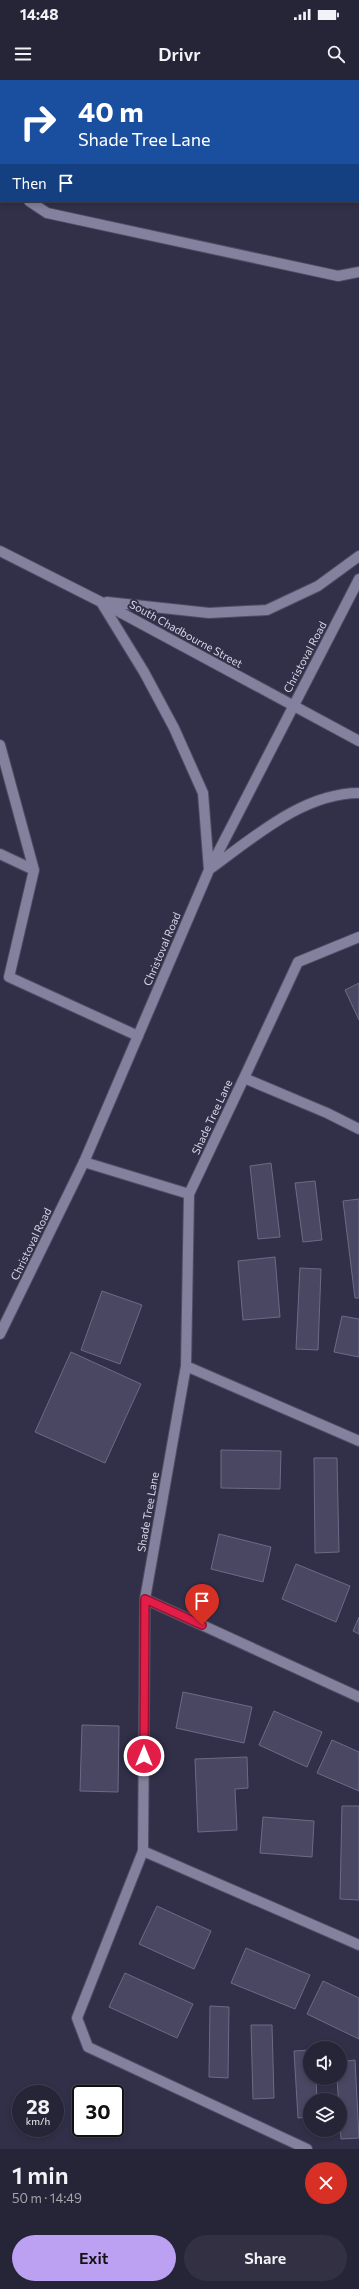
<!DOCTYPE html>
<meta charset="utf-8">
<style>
body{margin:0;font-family:Commissioner,sans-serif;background:#323042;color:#f1f3f6;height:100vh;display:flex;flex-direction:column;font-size:15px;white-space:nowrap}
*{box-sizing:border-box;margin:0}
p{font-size:13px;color:#a4a4ad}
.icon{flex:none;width:22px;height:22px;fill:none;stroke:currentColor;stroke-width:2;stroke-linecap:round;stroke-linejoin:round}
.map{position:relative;height:2069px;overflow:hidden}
.panel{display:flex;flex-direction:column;background:#262437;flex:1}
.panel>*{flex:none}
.top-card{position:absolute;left:0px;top:0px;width:359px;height:122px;box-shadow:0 2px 6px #0003,0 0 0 1px #424152;background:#1a4fa0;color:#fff;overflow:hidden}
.tools{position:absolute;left:303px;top:1961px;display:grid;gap:8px}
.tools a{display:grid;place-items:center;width:44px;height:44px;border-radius:50%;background:#262437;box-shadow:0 2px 6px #0003,0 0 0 1px #424152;font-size:20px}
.speed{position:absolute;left:12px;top:2005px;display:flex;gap:8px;font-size:20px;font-weight:700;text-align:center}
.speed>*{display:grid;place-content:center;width:52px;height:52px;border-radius:50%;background:#262437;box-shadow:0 2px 6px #0003,0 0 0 1px #424152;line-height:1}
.speed small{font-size:10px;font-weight:400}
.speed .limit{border:2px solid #111;border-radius:6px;background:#fff;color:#111}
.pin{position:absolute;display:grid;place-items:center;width:34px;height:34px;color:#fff;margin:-41px -17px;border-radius:50% 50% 50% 0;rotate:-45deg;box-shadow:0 0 4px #0007}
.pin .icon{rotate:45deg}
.me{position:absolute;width:44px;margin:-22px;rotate:0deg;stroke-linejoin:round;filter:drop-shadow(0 0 3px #0008)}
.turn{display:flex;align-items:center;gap:14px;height:84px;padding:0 12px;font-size:18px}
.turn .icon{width:52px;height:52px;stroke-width:2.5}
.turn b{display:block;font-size:28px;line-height:34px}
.then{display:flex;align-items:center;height:38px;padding:0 12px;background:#0003;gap:8px;font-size:15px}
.round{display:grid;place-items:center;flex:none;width:42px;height:42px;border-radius:21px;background:#323042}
.head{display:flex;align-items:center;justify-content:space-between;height:68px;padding:0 12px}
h1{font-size:24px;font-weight:600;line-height:30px}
.action{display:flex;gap:8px;margin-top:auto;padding:8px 12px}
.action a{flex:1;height:46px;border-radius:24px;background:#bca0f2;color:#111;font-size:16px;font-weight:600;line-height:46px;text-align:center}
.action a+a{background:#323042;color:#f1f3f6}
.status{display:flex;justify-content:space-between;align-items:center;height:28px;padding:0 20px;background:#262437;direction:ltr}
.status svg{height:11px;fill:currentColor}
header{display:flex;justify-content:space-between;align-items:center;height:52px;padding:0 12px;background:#262437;font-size:18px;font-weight:600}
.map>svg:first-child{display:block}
.building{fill:#494762;stroke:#6c6b87}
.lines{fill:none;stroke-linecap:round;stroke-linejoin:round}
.lane-casing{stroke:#4f4d62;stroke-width:12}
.street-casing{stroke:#4f4d62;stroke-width:12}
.secondary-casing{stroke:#4f4d62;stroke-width:12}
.lane{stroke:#83819e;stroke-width:10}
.street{stroke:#83819e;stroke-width:10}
.secondary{stroke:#83819e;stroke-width:10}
.route-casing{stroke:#92132f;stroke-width:10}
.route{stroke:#e11d48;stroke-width:7}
.labels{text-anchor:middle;stroke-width:4;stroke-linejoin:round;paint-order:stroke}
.street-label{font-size:11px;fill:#d6d6e6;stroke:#323049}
</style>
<div class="status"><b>14:48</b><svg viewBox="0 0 49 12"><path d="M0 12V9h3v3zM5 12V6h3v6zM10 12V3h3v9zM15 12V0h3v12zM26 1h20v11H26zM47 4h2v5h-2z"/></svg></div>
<header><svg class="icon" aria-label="menu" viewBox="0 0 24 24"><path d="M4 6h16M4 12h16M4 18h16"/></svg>Drivr<svg class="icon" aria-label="search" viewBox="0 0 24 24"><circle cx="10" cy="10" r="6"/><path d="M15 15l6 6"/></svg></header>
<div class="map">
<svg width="359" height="2069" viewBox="0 0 359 2069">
<rect width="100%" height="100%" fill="#323049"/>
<!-- building -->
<path class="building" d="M359 903V940L345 910Z
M271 1083 280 1157 258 1159 250 1086Z
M315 1101 322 1160 303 1162 295 1103Z
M359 1119V1218H355L343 1121Z
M275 1177 280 1237 243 1240 238 1181Z
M300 1188 321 1189 318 1270 296 1269Z
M102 1211 142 1225 120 1284 81 1270Z
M342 1236 359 1239V1277L334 1272Z
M71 1272 141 1304 105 1383 35 1352Z
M221 1370 281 1371 280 1409 221 1408Z
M314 1378H337L339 1472 315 1473Z
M219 1454 271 1467 263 1502 211 1489Z
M296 1484 350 1506 336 1542 282 1519Z
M359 1537V1554L353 1551Z
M183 1612 252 1627 244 1663 176 1648Z
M274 1631 322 1652 307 1687 259 1665Z
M82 1645 119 1646 118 1712 80 1711Z
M332 1660 359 1672V1711L317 1693Z
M247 1677 248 1708 235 1709 237 1750 198 1752 195 1679Z
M342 1726H359V1820L340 1819Z
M263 1737 314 1741 312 1777 260 1773Z
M157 1826 211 1851 194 1889 139 1864Z
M246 1868 310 1895 295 1929 231 1903Z
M125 1893 193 1924 177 1958 109 1927Z
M323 1901 359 1918V1959L307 1934Z
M210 1926 229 1927 228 1998 209 1997Z
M251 1945H272L274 2018 253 2019Z
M310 1970V1998H316L317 2020H310V2037L298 2038 294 1971Z
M355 1980 359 2058 341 2059 337 1998H340V1982Z"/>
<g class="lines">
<defs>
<path id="lane" d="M32 1V0
M29 121 47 133 338 196 359 192
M0 665 34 790 9 897 138 956
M0 774 34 790"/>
<path id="street" d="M244 998 298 882 359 857
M84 1082 189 1114 244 998 327 1033 359 1049
M189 1114 186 1286 145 1519 359 1617
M186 1286 359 1361
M145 1519 143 1771 359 1865
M143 1771 77 1938 88 1967 307 2069"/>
<path id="secondary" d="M0 471 101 522 359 661
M101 522 144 592 174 648 203 713 209 790
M107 522 209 533 267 530 318 506 359 476
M210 789C253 758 303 713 359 713
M0 1254 84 1082 209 790 359 499"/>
</defs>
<!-- lane casing -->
<use href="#lane" class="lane-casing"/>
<!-- street casing -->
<use href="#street" class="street-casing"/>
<!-- secondary casing -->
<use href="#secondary" class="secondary-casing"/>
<!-- lane -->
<use href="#lane" class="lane"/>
<!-- street -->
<use href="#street" class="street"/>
<!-- secondary -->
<use href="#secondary" class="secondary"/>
</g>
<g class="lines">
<defs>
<path id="route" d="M144 1676 145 1519 202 1545"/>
</defs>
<!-- route casing -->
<use href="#route" class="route-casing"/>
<!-- route -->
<use href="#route" class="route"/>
</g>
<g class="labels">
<!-- street labels -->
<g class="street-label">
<text transform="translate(186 554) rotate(29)" y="4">South Chadbourne Street</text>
<text transform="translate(305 577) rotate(-62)" y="4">Christoval Road</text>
<text transform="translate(162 869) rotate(-67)" y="4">Christoval Road</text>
<text transform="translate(212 1037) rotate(-65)" y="4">Shade Tree Lane</text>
<text transform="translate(31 1164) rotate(-64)" y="4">Christoval Road</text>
<text transform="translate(148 1432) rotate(-80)" y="4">Shade Tree Lane</text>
</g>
</g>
</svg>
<div class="tools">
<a><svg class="icon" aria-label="sound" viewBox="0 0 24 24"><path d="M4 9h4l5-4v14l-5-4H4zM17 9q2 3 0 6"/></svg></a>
<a><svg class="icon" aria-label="layers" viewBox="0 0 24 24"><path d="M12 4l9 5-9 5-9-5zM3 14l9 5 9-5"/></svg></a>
</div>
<div class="speed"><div>28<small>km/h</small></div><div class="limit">30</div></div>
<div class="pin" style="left:202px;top:1545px;background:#d93025"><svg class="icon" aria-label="arrive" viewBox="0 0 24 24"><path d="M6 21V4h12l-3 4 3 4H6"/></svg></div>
<svg class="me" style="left:144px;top:1676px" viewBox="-20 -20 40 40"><circle r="17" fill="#e11d48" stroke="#fff" stroke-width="3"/><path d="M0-11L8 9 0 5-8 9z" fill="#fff"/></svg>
<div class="top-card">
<div class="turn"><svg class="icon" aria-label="right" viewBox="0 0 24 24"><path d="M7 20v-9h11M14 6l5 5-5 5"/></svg><div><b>40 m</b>Shade Tree Lane</div></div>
<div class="then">Then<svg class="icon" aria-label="arrive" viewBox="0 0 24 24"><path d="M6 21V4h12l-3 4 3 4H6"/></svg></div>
</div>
</div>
<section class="panel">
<div class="head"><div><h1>1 min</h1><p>50 m · 14:49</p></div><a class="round" style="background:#d93025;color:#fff"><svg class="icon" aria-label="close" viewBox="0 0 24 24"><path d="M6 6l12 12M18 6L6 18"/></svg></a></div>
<div class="action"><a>Exit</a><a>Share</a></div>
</section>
